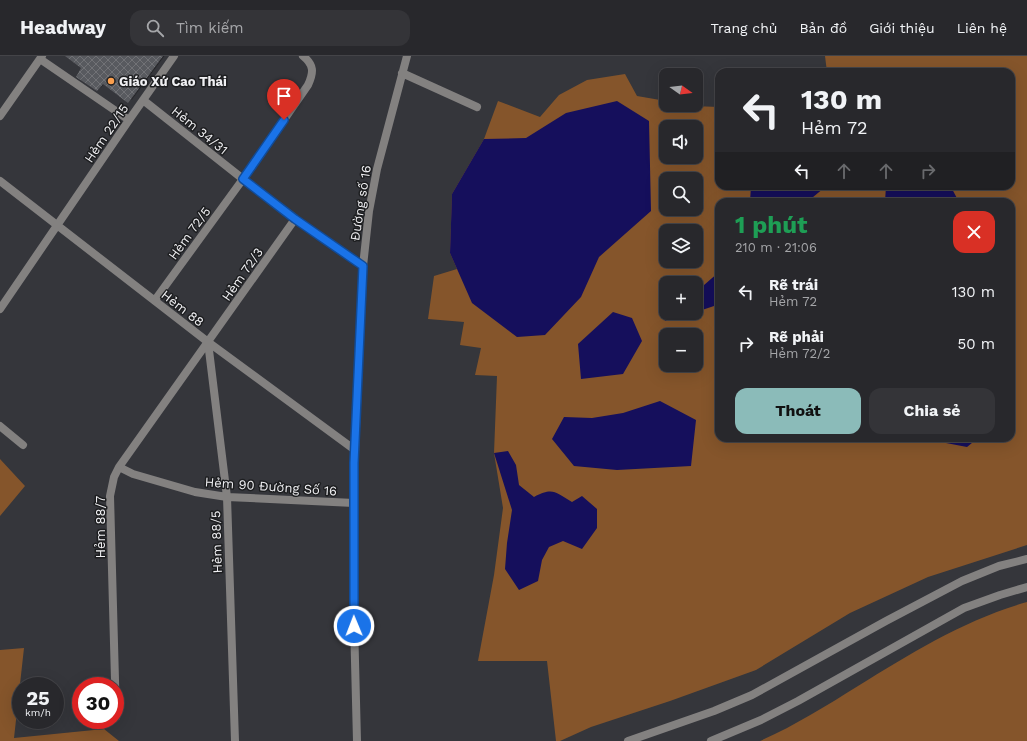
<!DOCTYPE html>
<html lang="vi">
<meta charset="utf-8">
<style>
body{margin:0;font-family:"Work Sans",sans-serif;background:#343438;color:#f1f3f6;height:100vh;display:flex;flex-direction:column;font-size:15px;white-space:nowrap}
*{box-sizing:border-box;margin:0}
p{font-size:13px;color:#a5a6a9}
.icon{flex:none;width:22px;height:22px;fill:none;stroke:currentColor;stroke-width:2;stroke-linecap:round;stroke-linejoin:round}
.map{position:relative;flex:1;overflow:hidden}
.drawer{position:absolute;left:715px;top:142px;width:300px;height:244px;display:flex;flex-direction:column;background:#28282c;border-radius:12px;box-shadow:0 4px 16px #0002,0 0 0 1px #444448}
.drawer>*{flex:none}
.guide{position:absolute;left:715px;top:12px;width:300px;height:122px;border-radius:12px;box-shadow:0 4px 16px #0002,0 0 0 1px #444448;background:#28282c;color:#f1f3f6;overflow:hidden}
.needle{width:26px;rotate:104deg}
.buttons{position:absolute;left:659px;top:12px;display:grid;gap:8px}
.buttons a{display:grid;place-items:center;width:44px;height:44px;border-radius:8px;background:#28282c;box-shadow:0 4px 16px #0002,0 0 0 1px #444448;font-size:20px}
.speed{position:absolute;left:12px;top:621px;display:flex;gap:8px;font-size:20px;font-weight:700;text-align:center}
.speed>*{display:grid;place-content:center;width:52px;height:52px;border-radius:50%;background:#28282c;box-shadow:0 4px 16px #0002,0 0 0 1px #444448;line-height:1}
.speed small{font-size:10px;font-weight:400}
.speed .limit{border:6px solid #d22;background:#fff;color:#111}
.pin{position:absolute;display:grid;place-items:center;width:34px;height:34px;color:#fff;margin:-41px -17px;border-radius:50% 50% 50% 0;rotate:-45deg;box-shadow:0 0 4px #0007}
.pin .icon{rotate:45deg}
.me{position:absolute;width:44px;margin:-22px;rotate:359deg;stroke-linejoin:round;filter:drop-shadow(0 0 3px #0008)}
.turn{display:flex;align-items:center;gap:14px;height:84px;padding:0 20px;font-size:18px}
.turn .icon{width:52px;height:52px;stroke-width:2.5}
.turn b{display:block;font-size:28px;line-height:34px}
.lanes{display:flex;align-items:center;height:38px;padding:0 20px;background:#0003;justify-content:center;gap:20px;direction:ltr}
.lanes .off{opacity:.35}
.round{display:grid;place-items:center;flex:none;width:42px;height:42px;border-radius:12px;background:#343438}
.headline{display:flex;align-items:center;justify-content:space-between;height:68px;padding:0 20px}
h1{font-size:24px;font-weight:700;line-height:30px;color:#1e9e55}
.cta{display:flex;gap:8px;margin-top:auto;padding:8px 20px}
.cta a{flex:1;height:46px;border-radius:12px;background:#8bbbb9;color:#111;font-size:16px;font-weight:700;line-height:46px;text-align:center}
.cta a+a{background:#343438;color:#f1f3f6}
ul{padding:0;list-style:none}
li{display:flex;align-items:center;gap:12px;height:52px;padding:0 20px}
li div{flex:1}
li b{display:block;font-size:15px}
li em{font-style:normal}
header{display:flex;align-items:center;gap:24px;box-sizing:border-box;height:56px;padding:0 20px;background:#28282c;border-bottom:1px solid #444448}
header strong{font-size:19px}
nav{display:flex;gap:22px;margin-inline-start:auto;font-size:14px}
.search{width:280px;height:36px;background:#343438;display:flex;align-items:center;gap:10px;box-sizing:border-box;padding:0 14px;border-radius:12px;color:#a5a6a9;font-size:15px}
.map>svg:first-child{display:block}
.green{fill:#85552b;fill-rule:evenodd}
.water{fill:#150f5c}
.building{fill:url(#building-cross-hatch);filter:url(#shadow)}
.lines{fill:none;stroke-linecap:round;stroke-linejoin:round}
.minor{stroke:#838180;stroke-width:8}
.route-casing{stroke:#114b97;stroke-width:10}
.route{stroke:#1a73e8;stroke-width:7}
.poi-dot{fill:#fa9f4e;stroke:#1d1e20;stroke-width:1.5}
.labels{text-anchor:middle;stroke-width:3;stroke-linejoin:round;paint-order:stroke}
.poi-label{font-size:13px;font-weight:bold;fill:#f0f0f3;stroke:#1d1e20;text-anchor:start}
.street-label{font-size:13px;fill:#f0f0f3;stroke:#1d1e20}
</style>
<header>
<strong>Headway</strong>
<div class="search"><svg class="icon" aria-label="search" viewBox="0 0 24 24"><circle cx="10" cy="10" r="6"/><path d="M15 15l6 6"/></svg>Tìm kiếm</div>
<nav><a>Trang chủ</a><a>Bản đồ</a><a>Giới thiệu</a><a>Liên hệ</a></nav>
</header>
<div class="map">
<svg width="1027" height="685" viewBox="0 0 1027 685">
<defs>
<pattern id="building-cross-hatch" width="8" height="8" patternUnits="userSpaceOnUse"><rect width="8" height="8" fill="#595a5f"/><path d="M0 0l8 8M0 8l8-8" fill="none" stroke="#717276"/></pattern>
<filter id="shadow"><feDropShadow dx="3.5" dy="-3.5" stdDeviation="0" flood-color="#0009"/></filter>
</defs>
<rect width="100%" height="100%" fill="#35363b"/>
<!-- green -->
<path class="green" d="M825 0H1027V489L928 521 850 557 756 614 670 645 591 671 560 685H556L547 605H478L494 519 503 452 494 397 497 320 475 319 481 292 460 289 464 266 428 263 434 220 457 213 450 197 452 138 484 83 498 45 540 61 559 39 587 24 625 18 637 40 666 45V49L719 51V130H1011V16H827ZM666 71H696V101H666ZM666 123H696V153H666ZM719 146H1011V382H719ZM666 175H696V205H666ZM666 227H696V257H666ZM666 279H696V309H666Z
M0 403 25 430 0 460Z
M1027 546V685H760C794 670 826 650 858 630 911 597 966 563 1027 546Z
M24 592 14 682 104 673 119 685H0V594Z"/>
<!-- water -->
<path class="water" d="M617 45 649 65 651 155 599 201 581 241 545 279 517 281 472 247 450 197 452 138 484 83 526 82 566 57Z
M751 130H832L824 132 807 146H750Z
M886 130H929L936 133 951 131 959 146H885Z
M719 216V246L714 250 696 256V236Z
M666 245V257H692L665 265 661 246Z
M613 256 632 262 642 285 623 318 581 323 578 288Z
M660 345 696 364 691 410 617 414 574 410 552 383 564 361 592 362 623 357Z
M944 382H978L967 391 946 387Z
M508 395 516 409 519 429 534 441C553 431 555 436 572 446L582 440 597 453V472L582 493 563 485 549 491 542 504 538 525 519 534 505 513 507 487 512 454 494 397Z"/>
<!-- building -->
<path class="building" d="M65 0H163L128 47 103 28 97 35 76 21 81 12Z"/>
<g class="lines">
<!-- minor -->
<path class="minor" d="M40 3 129 64
M402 17 477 51
M143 44 243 123 295 163 363 210
M0 60 42 0
M0 125 208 286 355 394
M155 244 243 123 308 29C314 16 314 9 303 0
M0 253 129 64 174 0
M208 286 227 441 235 685
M0 370 23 389
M119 411 133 418 195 436 227 441 354 447
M116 661 110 440 114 421 119 411 295 163
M357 685 353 525 354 447 355 394 363 210 369 155 377 113 407 0
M628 685 714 655 752 639 886 565 962 525 999 510 1027 503
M711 685 761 664 798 645 964 552 1000 539 1027 531"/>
</g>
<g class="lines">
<defs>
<path id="route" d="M284 64 243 123 295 163 363 210 354 407V570"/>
</defs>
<!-- route casing -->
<use href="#route" class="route-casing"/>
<!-- route -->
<use href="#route" class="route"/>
</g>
<!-- markers -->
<circle class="poi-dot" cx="111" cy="25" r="4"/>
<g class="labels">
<!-- poi labels -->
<g class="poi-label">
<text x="119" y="30">Giáo Xứ Cao Thái</text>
</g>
<!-- street labels -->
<g class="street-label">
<text transform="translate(200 74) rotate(39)" y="5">Hẻm 34/31</text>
<text transform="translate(106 77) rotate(-56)" y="5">Hẻm 22/15</text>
<text transform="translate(360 147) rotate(-81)" y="5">Đường số 16</text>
<text transform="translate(189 177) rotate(-54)" y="5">Hẻm 72/5</text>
<text transform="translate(242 218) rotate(-55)" y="5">Hẻm 72/3</text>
<text transform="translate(183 252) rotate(38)" y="5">Hẻm 88</text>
<text transform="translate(271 430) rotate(4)" y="5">Hẻm 90 Đường Số 16</text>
<text transform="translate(100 471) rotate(-90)" y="5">Hẻm 88/7</text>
<text transform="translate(216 486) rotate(-92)" y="5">Hẻm 88/5</text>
</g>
</g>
</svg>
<div class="buttons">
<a><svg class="needle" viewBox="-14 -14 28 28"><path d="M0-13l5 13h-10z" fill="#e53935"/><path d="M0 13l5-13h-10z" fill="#a5a6a9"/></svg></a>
<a><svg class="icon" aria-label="sound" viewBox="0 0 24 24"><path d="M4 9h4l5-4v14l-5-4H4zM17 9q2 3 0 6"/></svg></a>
<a><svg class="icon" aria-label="search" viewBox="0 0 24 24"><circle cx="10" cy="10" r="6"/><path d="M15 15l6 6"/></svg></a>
<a><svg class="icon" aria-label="layers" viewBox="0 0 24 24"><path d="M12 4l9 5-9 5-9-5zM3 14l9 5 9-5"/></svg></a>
<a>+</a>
<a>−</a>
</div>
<div class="speed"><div>25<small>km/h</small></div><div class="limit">30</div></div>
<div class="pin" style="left:284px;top:64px;background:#d93025"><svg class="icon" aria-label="arrive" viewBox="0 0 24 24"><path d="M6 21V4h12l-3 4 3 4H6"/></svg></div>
<svg class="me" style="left:354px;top:570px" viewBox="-20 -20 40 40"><circle r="17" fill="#1a73e8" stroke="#fff" stroke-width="3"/><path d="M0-11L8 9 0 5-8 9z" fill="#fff"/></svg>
<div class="guide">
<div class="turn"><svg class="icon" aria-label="left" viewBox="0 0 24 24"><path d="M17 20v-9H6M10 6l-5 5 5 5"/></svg><div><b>130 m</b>Hẻm 72</div></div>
<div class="lanes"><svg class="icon" aria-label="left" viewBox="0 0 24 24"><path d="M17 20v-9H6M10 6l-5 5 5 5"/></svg><svg class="icon off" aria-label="ahead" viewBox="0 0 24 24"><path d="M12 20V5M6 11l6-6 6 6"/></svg><svg class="icon off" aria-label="ahead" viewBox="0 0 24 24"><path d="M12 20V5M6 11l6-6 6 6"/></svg><svg class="icon off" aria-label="right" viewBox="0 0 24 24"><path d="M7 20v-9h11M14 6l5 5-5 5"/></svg></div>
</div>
<section class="drawer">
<div class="headline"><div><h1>1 phút</h1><p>210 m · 21:06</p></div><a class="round" style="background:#d93025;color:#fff"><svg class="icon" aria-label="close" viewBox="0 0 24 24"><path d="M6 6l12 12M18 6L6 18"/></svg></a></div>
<ul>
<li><svg class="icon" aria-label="left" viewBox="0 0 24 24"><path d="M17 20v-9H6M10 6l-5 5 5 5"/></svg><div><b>Rẽ trái</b><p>Hẻm 72</p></div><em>130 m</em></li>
<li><svg class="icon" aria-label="right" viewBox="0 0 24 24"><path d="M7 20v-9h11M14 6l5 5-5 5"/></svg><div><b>Rẽ phải</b><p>Hẻm 72/2</p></div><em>50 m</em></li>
</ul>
<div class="cta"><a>Thoát</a><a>Chia sẻ</a></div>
</section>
</div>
